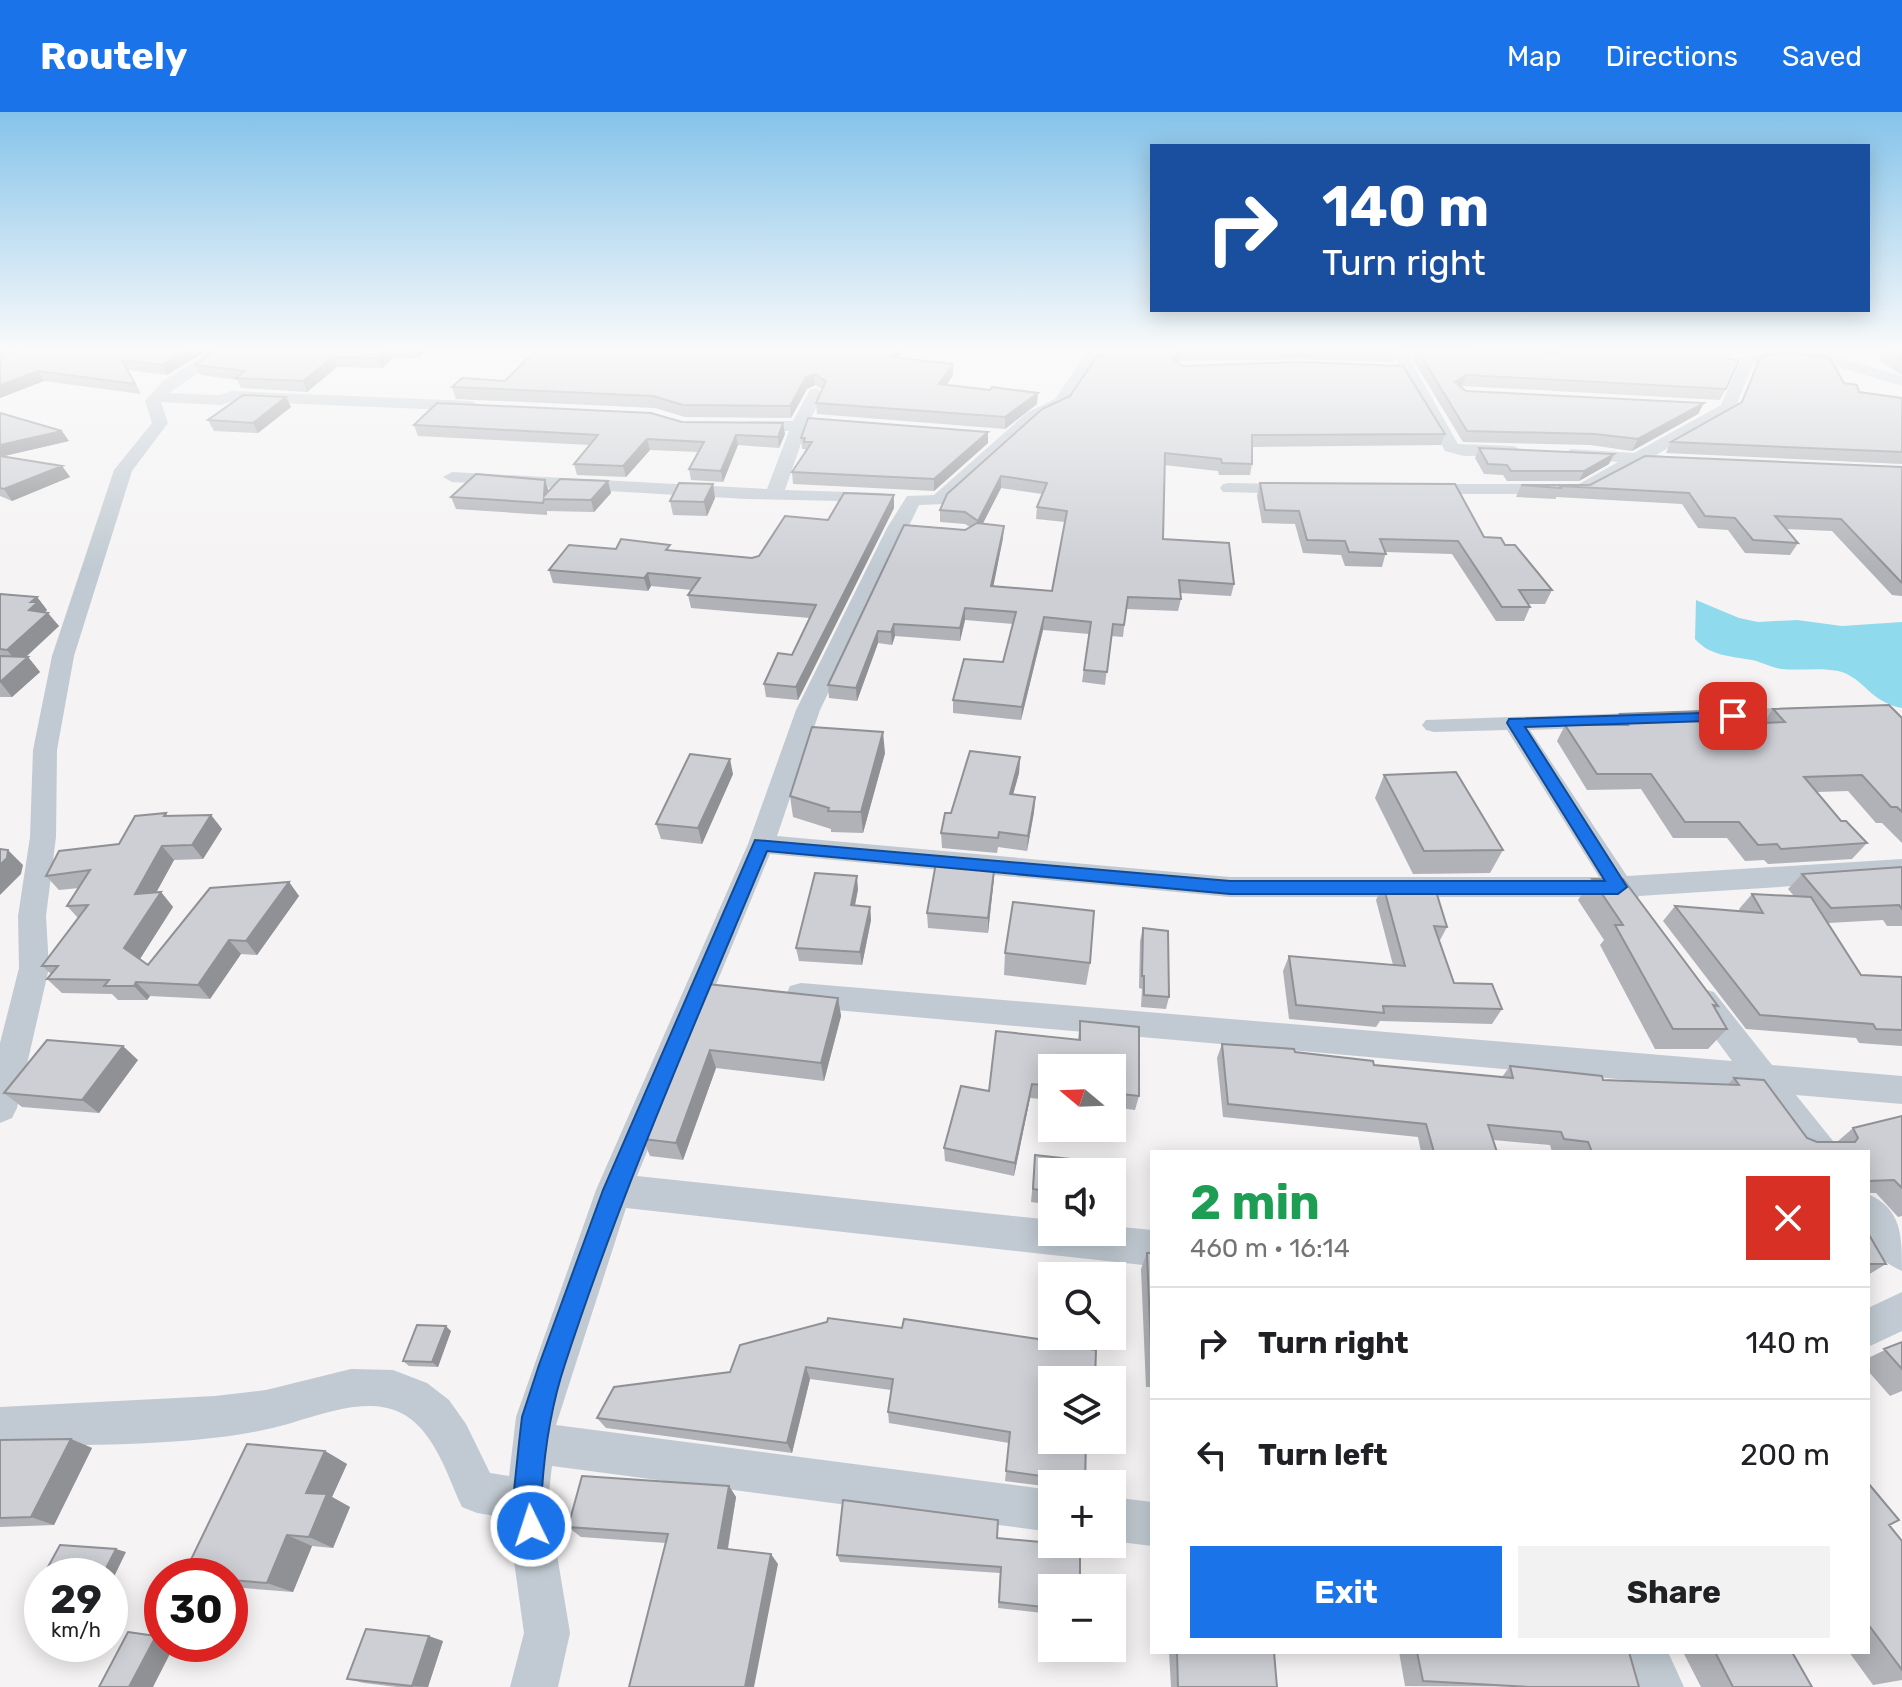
<!DOCTYPE html>
<meta charset="utf-8">
<style>
body{margin:0;font-family:Rubik,sans-serif;background:#f2f2f2;color:#202124;height:100vh;display:flex;flex-direction:column;font-size:30px;white-space:nowrap}
*{box-sizing:border-box;margin:0}
p{font-size:26px;color:#757577}
.icon{flex:none;width:44px;height:44px;fill:none;stroke:currentColor;stroke-width:2;stroke-linecap:round;stroke-linejoin:round}
.map{position:relative;flex:1;overflow:hidden}
.sheet{position:absolute;left:1150px;top:1038px;width:720px;height:504px;display:flex;flex-direction:column;background:#fff;border-radius:0px;box-shadow:0 4px 20px #0003}
.sheet>*{flex:none}
.hud{position:absolute;left:1150px;top:32px;width:720px;height:168px;border-radius:0px;box-shadow:0 4px 20px #0003;background:#1a4fa0;color:#fff;overflow:hidden}
.needle{width:52px;rotate:289deg}
.fabs{position:absolute;left:1038px;top:942px;display:grid;gap:16px}
.fabs a{display:grid;place-items:center;width:88px;height:88px;border-radius:0px;background:#fff;box-shadow:0 4px 20px #0003;font-size:40px}
.speed{position:absolute;left:24px;top:1446px;display:flex;gap:16px;font-size:40px;font-weight:700;text-align:center}
.speed>*{display:grid;place-content:center;width:104px;height:104px;border-radius:50%;background:#fff;box-shadow:0 4px 20px #0003;line-height:1}
.speed small{font-size:20px;font-weight:400}
.speed .limit{border:12px solid #d22;background:#fff;color:#111}
.pin{position:absolute;display:grid;place-items:center;width:68px;height:68px;color:#fff;margin:-34px;border-radius:16px;box-shadow:0 4px 12px #0006}
.me{position:absolute;width:88px;margin:-44px;rotate:356deg;stroke-linejoin:round;filter:drop-shadow(0 0 6px #0008)}
.turn{display:flex;align-items:center;gap:28px;height:168px;padding:0 40px;font-size:36px}
.turn .icon{width:104px;height:104px;stroke-width:2.5}
.turn b{display:block;font-size:56px;line-height:68px}
.round{display:grid;place-items:center;flex:none;width:84px;height:84px;border-radius:0px;background:#f2f2f2}
.head{display:flex;align-items:center;justify-content:space-between;height:136px;padding:0 40px}
h1{font-size:48px;font-weight:700;line-height:60px;color:#1e9e55}
.button{display:flex;gap:16px;margin-top:auto;padding:16px 40px}
.button a{flex:1;height:92px;border-radius:0px;background:#1a73e8;color:#fff;font-size:32px;font-weight:700;line-height:92px;text-align:center}
.button a+a{background:#f2f2f2;color:#202124}
ul{padding:0;list-style:none}
li{display:flex;align-items:center;gap:24px;height:112px;padding:0 40px;border-top:2px solid #e0e0e0}
li div{flex:1}
li b{display:block;font-size:30px}
li em{font-style:normal}
header{display:flex;align-items:center;gap:48px;box-sizing:border-box;height:112px;padding:0 40px;background:#1a73e8;color:#fff}
header strong{font-size:38px}
nav{display:flex;gap:44px;margin-inline-start:auto;font-size:28px}
.map>svg:first-child{display:block}
.water{fill:#90daee}
.lines{fill:none;stroke-linecap:round;stroke-linejoin:round}
.street{fill:#c1cad2;fill-rule:evenodd}
.wall{fill:#b0b2b7;fill-rule:evenodd}
.shaded-wall{fill:#909195}
.building{fill:#cdcfd5;stroke:#909195;stroke-width:2}
.route{fill:#1a73e8;stroke:#114b97;stroke-width:2}
</style>
<header>
<strong>Routely</strong>
<nav><a>Map</a><a>Directions</a><a>Saved</a></nav>
</header>
<div class="map">
<svg width="1902" height="1575" viewBox="0 0 1902 1575">
<rect width="100%" height="100%" fill="#f5f3f3"/>
<!-- water -->
<path class="water" d="M1696 488 1739 506 1758 510 1797 508 1842 514 1902 510V596C1869 590 1864 565 1838 559 1820 555 1800 559 1782 557 1772 556 1762 550 1752 548 1730 544 1710 544 1695 527Z"/>
<g class="lines">
<!-- street -->
<path class="street" d="M216 236H234L169 281 219 283 231 279 472 289 480 294 472 299 233 289 221 293 161 290 168 311 132 359 74 544 57 638 56 725 46 804 49 856 17 996 12 1006 0 1011V931L19 856 18 804 30 725 33 638 52 544 114 358 152 311 145 289 163 269Z
M1090 236H1104L1067 293 1040 306 945 392 919 393 820 598 777 724 1230 765H1599L1507 618 1434 620 1426 618 1422 613 1426 608 1808 595 1816 597 1820 602 1816 607 1530 618 1627 764 1902 747V767L1639 784 1636 792 1626 795 1616 792 1612 785H1230L770 742 637 1064 1052 1108V1120H1112V1114L1152 1118V1154L626 1096 556 1313 1052 1378V1420L552 1354 548 1388 570 1521 558 1575H510L524 1521 508 1406 477 1401 462 1395C447 1363 434 1316 399 1300 360 1282 307 1309 268 1317 188 1335 83 1332 0 1335V1295L215 1284 266 1278 351 1257 393 1258 427 1271 449 1288 466 1312 490 1361 509 1364 516 1305 596 1078 748 732 796 598 887 416 907 384 934 383 1028 300 1055 287Z
M1404 236 1458 239 1460 242 1453 246 1409 245 1458 332 1514 334 1523 339 1520 343 1464 344 1445 339 1394 244Z
M1791 236H1806L1902 264V274L1799 243 1753 252 1734 299 1656 343 1679 346 1682 350 1679 354 1640 352 1583 382H1421L1412 377 1421 372H1579L1618 350 1570 345 1567 341 1570 337 1634 341 1721 293 1742 246Z
M816 276 824 281 807 314 785 378 881 381 887 382 890 386 887 390 747 387 452 370 443 365 452 360 767 377 789 319H748L740 314 748 309H793L810 278Z
M1229 371 1295 372 1304 377 1295 382 1223 380 1220 376 1223 372Z
M801 871 1732 949 1688 889 1692 880 1703 877 1714 880 1772 953 1902 964V992L1796 983 1833 1029 1838 1040H1801L1754 979 801 895 790 892 786 883 790 874Z
M1868 1082C1902 1097 1902 1124 1902 1159 1865 1144 1868 1116 1868 1082Z
M1902 1180V1219L1868 1235V1196Z
M1112 1385 1152 1390V1434L1112 1429Z
M1621 1540H1668L1684 1575H1636Z"/>
</g>
<!-- wall -->
<path class="wall" d="M26 236H211L167 263 128 258 141 282 44 269 0 286V245Z
M218 236H430L418 247 393 246 382 256 337 255 307 280 241 276 237 268 200 263 195 253Z
M538 236H904L898 245 953 252V263L947 273 1037 292 1005 317 817 302 816 291 822 277 815 273 807 277 791 306 685 305 655 296 456 287 452 275 505 269Z
M1104 236H1400L1396 239 1393 250 1299 247 1179 249 1178 251 1183 254 1445 322 1441 333 1252 335V352L1250 363H1219L1218 359 1164 353 1163 427 1234 472 1231 484 1180 481 1181 487 1178 499 1126 497 1123 525 1111 524 1105 573 1082 570 1089 522 1043 518 1021 608 953 601V588L1003 550 1013 512 965 508 960 529 895 524 892 533 878 531 857 589 829 586 828 573 965 418 970 415 965 412 940 410V398L1070 284 1102 244ZM1001 376 1042 382 1037 395 1036 407 1065 410 1052 479 993 474 1003 426 983 411Z
M1527 236H1719L1726 277 1720 288 1462 274 1461 275 1466 279 1704 291 1698 302 1632 339 1590 333 1463 330 1413 248 1417 237 1559 240 1555 237Z
M1891 236H1902V263L1878 248 1885 238H1893Z
M1760 246 1844 271 1859 280 1902 286V352L1666 341 1671 330 1740 292Z
M286 285 291 295 258 321 214 319 208 308Z
M0 301 69 329 4 344 62 354 70 365 12 389 0 384Z
M682 310 785 322 779 336 738 333 723 370 691 368 689 357 698 340 650 338 626 365 577 363 574 352 590 333 418 324 414 313Z
M801 326 988 331 934 379 793 372 792 360 805 340V337H802Z
M1479 336 1609 352 1579 369H1507L1503 363 1484 362 1475 346Z
M1902 355V484L1892 483 1832 419 1786 417 1798 431 1790 443 1745 441 1728 418 1698 416 1682 392 1556 385V387L1516 385 1521 373H1590Z
M545 368 548 379 608 369 611 381 594 400 547 399V403L456 397 451 385Z
M1260 371 1484 425 1505 433 1552 478 1545 492H1528L1530 495 1524 509H1496L1452 442 1386 440 1382 455 1345 454 1341 443 1303 441 1295 412 1262 411 1257 384Z
M713 372 715 386 707 404 673 403 670 389Z
M894 383V396L798 588 766 585 764 572 792 543 810 506 691 496 688 483 692 478 651 474 648 479 553 471 549 458 616 437 671 438 752 446 759 444 828 408Z
M0 482 37 485 47 498 45 500 59 514 26 545H28L40 560 12 585H0Z
M1773 597 1902 606V731L1882 711H1876L1848 679 1817 680 1841 709 1867 731 1852 747 1768 752 1764 748 1745 749 1727 726H1673L1641 677 1587 678 1557 629 1565 613H1614L1620 602 1715 613 1763 611Z
M885 641 863 721 831 720V717L793 705 790 684Z
M1020 645 1019 661 1013 683 1035 685 1034 700 1027 739 998 735 997 741 942 736 941 721 951 701Z
M733 662 702 732 661 727 656 712Z
M1384 663 1503 738 1490 761 1413 762 1375 686Z
M166 701 168 704 211 703 222 717 203 747 174 748 156 781 161 780 173 795 140 847 148 853 289 770 299 784 257 843 241 842 210 887 150 884 147 888H118L112 882 62 881 47 867 51 862 42 854 78 806 67 794 79 776 59 778 46 764 119 732Z
M1902 755V814H1887L1883 808 1828 811 1861 863 1902 865V934L1859 931 1856 926 1746 917 1663 809 1675 794 1740 799 1739 797 1752 782 1794 784 1788 777 1802 762Z
M994 766 988 821 928 816 927 801Z
M1592 767 1718 894 1715 897 1727 917 1708 937H1655L1600 833 1604 828 1578 788Z
M1383 773 1447 815 1439 830 1454 871 1502 897 1492 912 1380 909 1376 915 1289 907 1283 859 1289 844 1393 853 1376 788Z
M858 777 855 794 870 795 871 808 862 853 799 849 796 836Z
M1143 816 1169 885 1166 897 1141 895 1142 877 1139 876 1140 829Z
M1005 841 1090 851 1086 873 1004 863Z
M707 872 838 886 841 904 824 969 716 956 683 1048 650 1044 643 1027Z
M1080 909 1139 984 1135 998 1112 995V956H1052V988L1030 986 1014 1064 945 1049 944 1036 989 979 1078 928Z
M1222 932 1295 940 1374 953 1502 965 1510 954 1603 968 1727 973 1734 966 1807 1026 1817 1030H1837L1853 1016 1902 1004V1104L1898 1105 1876 1081H1868V1040H1552L1550 1033 1493 1028 1497 1040H1421L1418 1025 1223 1005 1217 946Z
M138 948 99 1001 22 995 4 981Z
M1034 1057 1052 1060V1093L1031 1090Z
M1868 1121 1886 1152 1868 1163Z
M1147 1141H1152V1275H1146L1141 1157Z
M1048 1189 1052 1328H1091L1088 1337 1086 1336 1085 1372H1052V1375L1005 1369 1009 1331 889 1311 888 1300 891 1278 810 1267 792 1341 606 1316 597 1306 730 1260 902 1216 1044 1228Z
M451 1219 438 1255 409 1254 403 1249Z
M1902 1230V1279L1890 1284 1868 1259V1246Z
M71 1327 92 1336 54 1413 0 1415V1328Z
M325 1339 347 1352 332 1385 350 1395 333 1436 312 1434 293 1480 230 1475V1464Z
M1868 1371 1889 1413 1902 1429V1568L1873 1573 1849 1540H1868Z
M729 1374 736 1385 728 1437 778 1452 666 1431 581 1425 568 1415Z
M997 1426 1052 1476V1502L998 1496 1000 1461 840 1450 837 1443Z
M443 1529 428 1575H397L364 1571 347 1567Z
M1169 1540H1274L1277 1575H1171Z
M1399 1540H1629L1639 1575 1405 1574Z
M1683 1540H1792L1812 1575H1701Z"/>
<!-- shaded-wall -->
<path class="shaded-wall" d="M0 236H19L0 242Z
M189 236H211L167 263 161 253Z
M389 236 393 246 382 256 378 246Z
M414 236H430L418 247Z
M896 236H904L891 256V245Z
M1181 239 1179 249 1170 258 1172 247Z
M333 245 337 255 307 280 303 269Z
M953 252V263L939 283V272Z
M38 259 44 269 0 286V273Z
M814 262 815 273 807 277 791 306 790 294 806 265Z
M1466 263 1462 274 1451 281 1455 270Z
M1038 281 1037 292 1005 317V305Z
M286 285 291 295 258 321 253 311Z
M1704 291 1698 302 1632 339 1638 327Z
M783 311 785 322 779 336 778 325Z
M62 319 69 329 0 345V333Z
M988 320V331L934 379V367Z
M736 323 738 333 723 370 721 359Z
M647 327 650 338 626 365 623 354Z
M1614 342 1609 352 1579 369 1584 359Z
M62 354 70 365 12 389 4 377Z
M1001 364V376L978 421V409Z
M545 368 549 380 544 384Z
M608 369 611 381 594 400 591 388Z
M713 372 715 386 707 404 704 390Z
M894 383V396L798 588 796 575Z
M1004 414 1003 426 991 486V474Z
M648 461 651 474 648 479 644 466Z
M37 485 47 498 45 500 48 501 59 514 18 552 7 538 29 498 31 490Z
M965 496V508L960 529V516Z
M1044 505 1043 518 1021 608 1022 595Z
M894 512 895 524 892 533 891 520Z
M878 519V531L857 589 856 576Z
M28 545 40 560 12 585 0 570Z
M883 620 885 641 863 721 861 700Z
M1020 645 1019 661 1009 697 1010 682Z
M730 647 733 662 702 732 698 716Z
M1035 685 1034 700 1027 739 1028 724Z
M211 703 222 717 203 747 192 733Z
M162 734 174 748 147 797 135 782Z
M8 738 23 753 21 762 0 783V753Z
M995 751 994 766 988 821V806Z
M857 764 858 777 852 807 851 793Z
M289 770 299 784 257 843 246 829Z
M161 780 173 795 138 850 124 836Z
M870 795 871 808 862 853 860 840Z
M229 828 241 842 210 887 198 873Z
M136 870 150 884 147 888 134 874Z
M838 886 841 904 824 969 821 951Z
M123 934 138 948 99 1001 82 988Z
M710 938 716 956 683 1048 676 1031Z
M1032 972 1030 986 1014 1064 1015 1051Z
M446 1214 451 1219 438 1255 432 1250Z
M806 1255 810 1267 792 1341 787 1331Z
M71 1327 92 1336 54 1413 31 1405Z
M325 1339 347 1352 332 1385 350 1395 333 1436 309 1425 306 1381Z
M729 1374 736 1385 726 1446 718 1436Z
M287 1423 312 1434 293 1480 267 1471Z
M116 1437 126 1440 110 1473V1464H102Z
M771 1442 778 1452 754 1575H745Z
M156 1524 162 1525V1532H175L153 1575H129Z
M429 1524 443 1529 428 1575 412 1574Z"/>
<!-- building -->
<path class="building" d="M26 236H189L161 253 122 248 135 272 38 259 0 273V245Z
M218 236H389L378 246 333 245 303 269 236 266 245 259 195 253Z
M538 236H896L891 245 953 252 939 272 990 278 992 275 1038 281 1005 305 816 291 826 269 814 262 806 265 790 294 683 293 653 284 452 275 462 266 505 269Z
M1104 236H1396V239L1302 236 1181 239 1172 247 1183 254 1302 250 1403 254 1445 322 1252 323V352L1222 351 1221 347 1165 341 1163 427 1229 431 1234 472 1179 468 1181 487 1128 485 1124 513 1113 512 1107 560 1084 558 1091 510 1044 505 1022 595 953 588 964 547 1003 550 1016 500 965 496 960 516 894 512 891 520 878 519 856 576 828 573 904 413 965 418 977 411 1004 414 991 474 1052 479 1067 399 1037 395 1047 371 1001 364 978 409 965 400 940 398 947 382 1042 297 1070 284 1097 244H1102Z
M1566 236H1719L1730 247 1739 248 1726 277 1466 263 1455 270 1466 279 1704 291 1638 327 1595 322 1467 319 1417 237 1559 240Z
M1902 237V248L1885 238Z
M1780 240 1830 246 1844 271 1857 273 1859 280 1902 286V340L1671 330 1742 290 1760 246Z
M243 283 286 285 253 311 208 308Z
M437 291 651 301 682 310 783 311 778 325 736 323 721 359 689 357 704 330 647 327 623 354 574 352 598 323 414 313Z
M0 301 62 319 0 333Z
M808 306 988 320 934 367 792 360 812 330H804L805 326H801Z
M1479 336 1614 342 1584 359H1511L1507 353 1488 352Z
M0 344 62 354 4 377 0 376Z
M1645 344 1902 355V471L1841 407 1775 404 1798 431 1753 428 1735 406 1705 404 1689 381 1560 374 1561 376 1521 373H1590Z
M476 362 545 368 544 384 560 367 608 369 591 388 544 387 543 391 451 385Z
M679 371 713 372 704 390 670 389Z
M1260 371 1455 372 1484 425 1501 426 1505 433H1515L1552 478H1519L1530 495H1502L1458 429 1380 427 1386 442 1349 440 1345 429 1307 428 1299 399 1265 398Z
M844 381 894 383 796 575 764 572 778 541 792 543 816 493 688 483 700 466 648 461 644 466 549 458 569 433 616 437 621 427 670 433 666 438 752 446 759 444 785 404 828 408Z
M0 482 37 485 31 490H38L29 498 48 501 7 538 0 537Z
M0 544 28 545 0 570Z
M1889 593 1902 606V700L1897 695H1891L1862 663 1804 665 1841 709H1846L1867 731 1781 737 1777 732 1758 733 1739 710H1685L1651 662H1597L1565 613H1628L1620 602 1703 599 1715 613 1785 610 1773 597Z
M812 615 883 620 861 700 828 699 829 696 790 684Z
M970 639 1020 645 1010 682 1035 685 1028 724 999 720 998 726 941 721 945 701H951Z
M690 642 730 647 698 716 656 712Z
M1456 660 1503 738 1424 739 1384 663Z
M166 701 164 704 211 703 192 733 162 734 135 782 161 780 124 836 148 853 210 776 289 770 246 829 229 828 198 873 136 870 134 874H104L109 868 47 867 58 854H42L88 793 67 794 90 758 46 764 59 739 119 732 135 704Z
M0 737 8 738 7 746 0 753Z
M937 745 995 751 988 806 927 801Z
M1902 755V797L1899 793 1831 796 1802 762Z
M815 761 857 764 851 793 870 795 860 840 796 836Z
M1592 767H1623L1718 894 1713 893 1727 917H1673L1615 813H1623Z
M1383 773H1434L1447 815 1434 814 1454 871 1492 872 1502 897 1383 894 1384 901 1296 893 1289 844 1405 854Z
M1752 782 1811 785 1861 863 1902 865V918L1876 917 1873 912 1760 903 1675 794 1763 801Z
M1013 790 1094 799 1090 851 1005 841Z
M1143 816 1168 819 1169 885 1144 883V864H1142Z
M707 872 838 886 821 951 710 938 676 1031 643 1027Z
M1080 909 1139 915V984L1112 981V956H1052V974L1032 972 1015 1051 944 1036 961 974 989 979 996 919 1080 928Z
M47 928 123 934 82 988 4 981Z
M1222 932 1294 937 1295 940 1373 949 1374 953 1513 966 1510 954 1602 964 1603 968 1739 973 1734 966 1764 968 1807 1026 1817 1030H1855L1858 1026 1853 1016 1902 1004V1076L1894 1068 1868 1069V1040H1592L1588 1030 1564 1027 1561 1020 1488 1013 1497 1040H1434L1426 1012 1228 992Z
M1035 1043 1087 1049V1060H1052V1080L1033 1077Z
M1868 1121 1886 1152H1868Z
M1147 1141H1152V1261Z
M1048 1189H1052V1224H1084L1083 1236 1096 1238 1095 1268H1052V1328H1086L1085 1372H1058L1055 1366 1006 1359 1010 1320 888 1300 893 1267 806 1255 787 1331 597 1306 614 1275 730 1260 740 1233 827 1210 828 1206 902 1216 904 1207 1045 1228Z
M417 1213 446 1214 432 1250 403 1249Z
M1902 1230V1257L1884 1237Z
M71 1327 31 1405 0 1406V1328Z
M247 1332 325 1339 306 1381 327 1382 309 1425 287 1423 267 1471 230 1468V1464H183Z
M582 1364 729 1374 718 1436 771 1442 745 1575H629L668 1422 568 1415Z
M1868 1371 1899 1408 1889 1413 1902 1429V1558L1868 1512Z
M843 1388 998 1408 997 1426 1052 1431V1432L1080 1434V1476H1052V1496L999 1490 1001 1455 837 1443Z
M60 1433 116 1437 102 1464H43Z
M42 1466V1475H37Z
M366 1517 429 1524 412 1574 347 1567Z
M128 1520 156 1524 129 1575H99Z
M1177 1540H1274L1277 1575H1178Z
M1417 1540H1629L1639 1575H1530L1423 1569Z
M1715 1540H1792L1812 1575H1733Z"/>
<!-- sky -->
<linearGradient id="sky" x2="0" y2="1"><stop stop-color="#85c3ea"/><stop offset="0.52" stop-color="#fafafa"/><stop offset="1" stop-color="#fafafa" stop-opacity="0"/></linearGradient>
<rect width="1902" height="457" fill="url(#sky)"/>
<!-- route -->
<path class="route" d="M1733 600 1740 604 1738 608 1525 615 1627 775 1618 782H1230L767 739C696 909 622 1077 565 1252 551 1294 545 1333 542 1377 541 1393 547 1409 541 1424L531 1428 521 1424 513 1388 519 1331 522 1305 539 1253 603 1078 755 728 1230 769H1605L1507 611 1509 607Z"/>
</svg>
<div class="fabs">
<a><svg class="needle" viewBox="-14 -14 28 28"><path d="M0-13l5 13h-10z" fill="#e53935"/><path d="M0 13l5-13h-10z" fill="#757577"/></svg></a>
<a><svg class="icon" aria-label="sound" viewBox="0 0 24 24"><path d="M4 9h4l5-4v14l-5-4H4zM17 9q2 3 0 6"/></svg></a>
<a><svg class="icon" aria-label="search" viewBox="0 0 24 24"><circle cx="10" cy="10" r="6"/><path d="M15 15l6 6"/></svg></a>
<a><svg class="icon" aria-label="layers" viewBox="0 0 24 24"><path d="M12 4l9 5-9 5-9-5zM3 14l9 5 9-5"/></svg></a>
<a>+</a>
<a>−</a>
</div>
<div class="speed"><div>29<small>km/h</small></div><div class="limit">30</div></div>
<div class="pin" style="left:1733px;top:604px;background:#d93025"><svg class="icon" aria-label="arrive" viewBox="0 0 24 24"><path d="M6 21V4h12l-3 4 3 4H6"/></svg></div>
<svg class="me" style="left:531px;top:1414px" viewBox="-20 -20 40 40"><circle r="17" fill="#1a73e8" stroke="#fff" stroke-width="3"/><path d="M0-11L8 9 0 5-8 9z" fill="#fff"/></svg>
<div class="hud">
<div class="turn"><svg class="icon" aria-label="right" viewBox="0 0 24 24"><path d="M7 20v-9h11M14 6l5 5-5 5"/></svg><div><b>140 m</b>Turn right</div></div>
</div>
<section class="sheet">
<div class="head"><div><h1>2 min</h1><p>460 m · 16:14</p></div><a class="round" style="background:#d93025;color:#fff"><svg class="icon" aria-label="close" viewBox="0 0 24 24"><path d="M6 6l12 12M18 6L6 18"/></svg></a></div>
<ul>
<li><svg class="icon" aria-label="right" viewBox="0 0 24 24"><path d="M7 20v-9h11M14 6l5 5-5 5"/></svg><div><b>Turn right</b></div><em>140 m</em></li>
<li><svg class="icon" aria-label="left" viewBox="0 0 24 24"><path d="M17 20v-9H6M10 6l-5 5 5 5"/></svg><div><b>Turn left</b></div><em>200 m</em></li>
</ul>
<div class="button"><a>Exit</a><a>Share</a></div>
</section>
</div>
